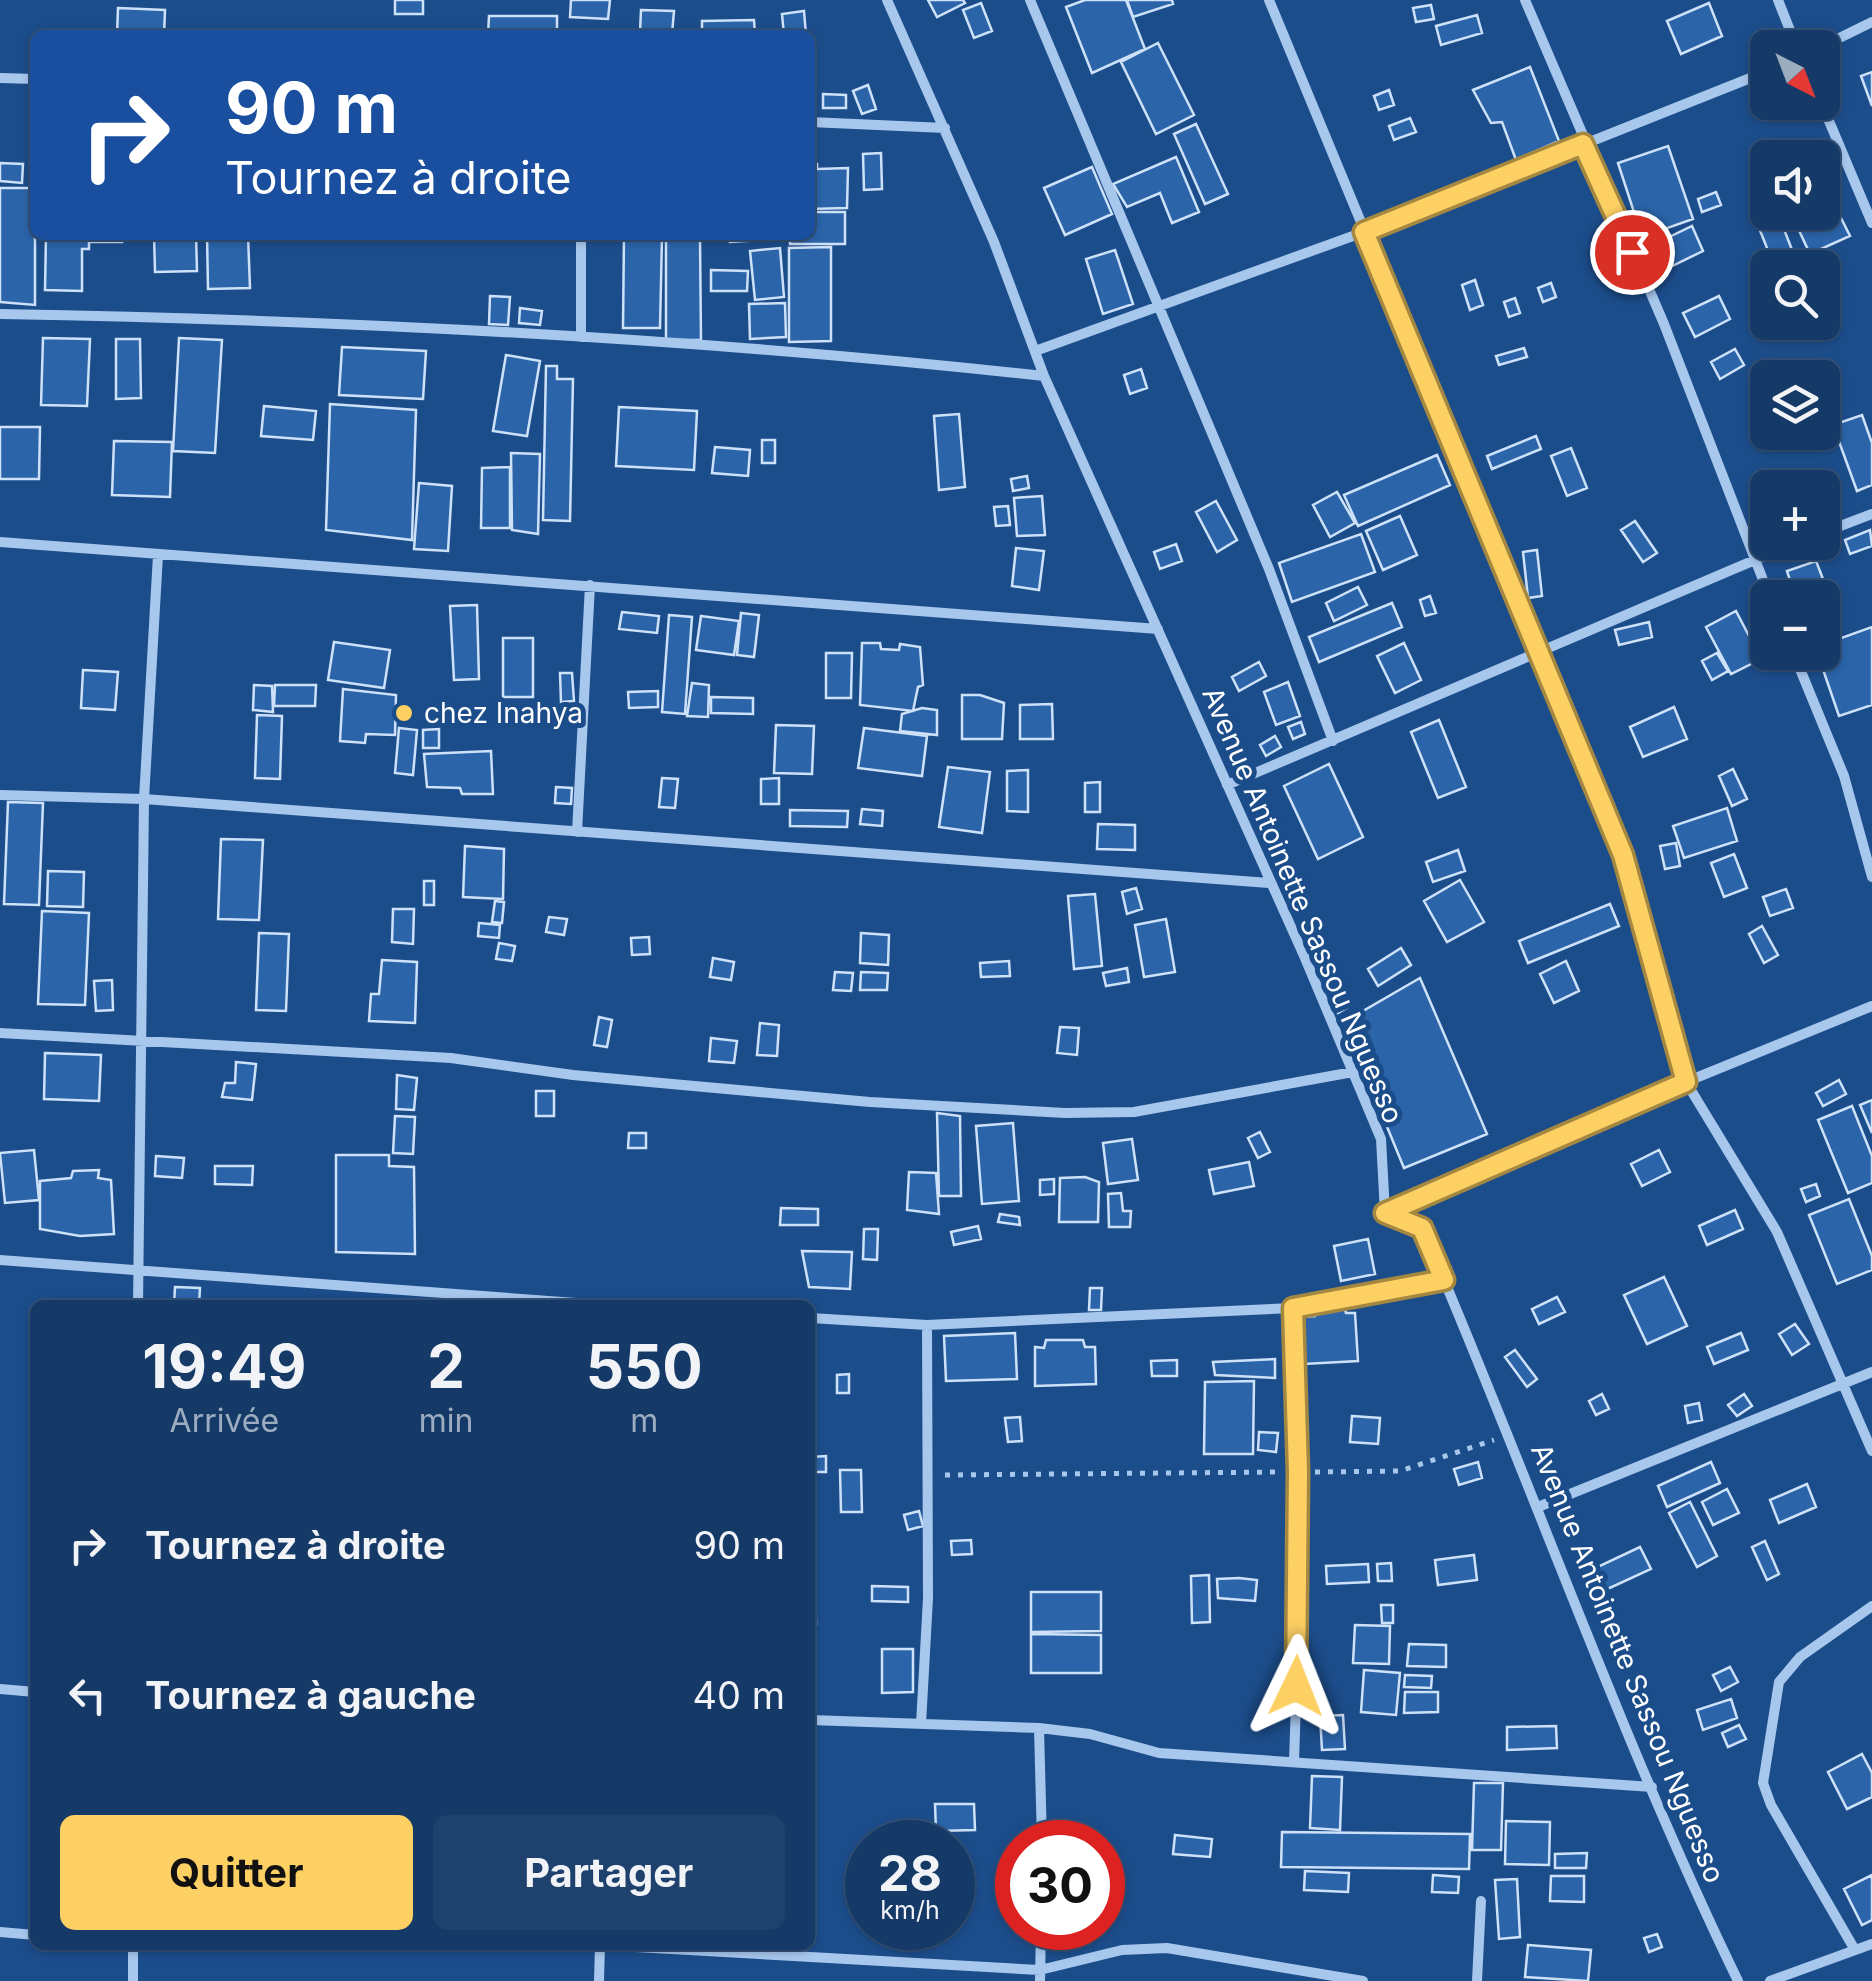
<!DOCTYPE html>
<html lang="fr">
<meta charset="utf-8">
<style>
body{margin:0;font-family:Inter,sans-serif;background:#1e416e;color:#f1f3f6;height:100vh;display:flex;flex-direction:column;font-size:38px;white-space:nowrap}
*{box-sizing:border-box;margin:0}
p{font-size:32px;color:#9dadc0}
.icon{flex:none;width:55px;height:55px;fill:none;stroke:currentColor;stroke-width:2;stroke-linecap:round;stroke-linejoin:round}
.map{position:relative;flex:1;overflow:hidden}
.panel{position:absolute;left:30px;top:1300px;width:785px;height:650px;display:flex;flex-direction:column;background:#153a68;border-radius:15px;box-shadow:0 2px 8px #0004,0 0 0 2px #34547c}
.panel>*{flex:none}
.guide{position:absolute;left:30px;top:30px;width:785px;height:210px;border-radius:15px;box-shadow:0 2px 8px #0004,0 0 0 2px #34547c;background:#1a4fa0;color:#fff;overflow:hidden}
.needle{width:65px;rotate:138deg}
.controls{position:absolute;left:1750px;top:30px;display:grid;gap:20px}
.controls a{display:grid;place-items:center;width:90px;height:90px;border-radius:15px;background:#153a68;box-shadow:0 2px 8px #0004,0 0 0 2px #34547c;font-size:50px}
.speed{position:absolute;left:845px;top:1820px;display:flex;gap:20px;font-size:50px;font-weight:700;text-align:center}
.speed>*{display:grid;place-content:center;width:130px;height:130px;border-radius:50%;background:#153a68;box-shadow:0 2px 8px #0004,0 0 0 2px #34547c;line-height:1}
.speed small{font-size:25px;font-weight:400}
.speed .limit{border:15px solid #d22;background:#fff;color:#111}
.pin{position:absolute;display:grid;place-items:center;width:85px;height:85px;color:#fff;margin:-42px;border:5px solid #fff;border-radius:50%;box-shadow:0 2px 10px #0007}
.me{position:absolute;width:110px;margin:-55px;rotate:2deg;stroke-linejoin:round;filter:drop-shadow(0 0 8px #0008)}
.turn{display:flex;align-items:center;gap:35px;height:210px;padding:0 30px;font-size:45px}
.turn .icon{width:130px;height:130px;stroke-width:2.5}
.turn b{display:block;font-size:70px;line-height:85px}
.eta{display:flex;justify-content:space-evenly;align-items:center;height:170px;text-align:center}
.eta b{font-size:60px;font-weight:700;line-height:70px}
.cta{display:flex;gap:20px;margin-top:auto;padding:20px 30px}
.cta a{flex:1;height:115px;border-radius:15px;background:#fdd064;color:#111;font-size:40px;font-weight:700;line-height:115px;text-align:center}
.cta a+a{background:#1e416e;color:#f1f3f6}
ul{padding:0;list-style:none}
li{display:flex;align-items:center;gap:30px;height:150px;padding:0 30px}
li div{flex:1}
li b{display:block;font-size:38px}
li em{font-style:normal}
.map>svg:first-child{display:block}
.building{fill:#2b64a9;stroke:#cde1f9;stroke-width:2.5}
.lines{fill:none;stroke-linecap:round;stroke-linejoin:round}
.path{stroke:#a7c7ed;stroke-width:5;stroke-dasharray:5 8;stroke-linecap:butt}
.street{stroke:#a7c7ed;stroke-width:10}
.route-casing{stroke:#a48741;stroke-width:25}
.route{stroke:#fdd064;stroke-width:18}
.poi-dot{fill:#fdd064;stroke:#1c4d8b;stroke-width:4}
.labels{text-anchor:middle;stroke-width:10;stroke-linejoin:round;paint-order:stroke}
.poi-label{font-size:28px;fill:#fff;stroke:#1c4d8b;text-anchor:start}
.street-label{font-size:28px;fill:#fff;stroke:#1c4d8b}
</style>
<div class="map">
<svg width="1872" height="1981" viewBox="0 0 1872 1981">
<rect width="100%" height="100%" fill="#1c4d8b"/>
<!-- building -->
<path class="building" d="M395 0H423V14H395Z
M571 0H610L608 19 570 17Z
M928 0H963L965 3 937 17Z
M1085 0H1126L1145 49 1092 73 1066 7Z
M1127 0H1172L1173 4 1133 17Z
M981 3 992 31 974 38 963 10Z
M1709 3 1722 36 1681 54 1667 21Z
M1431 5 1434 19 1416 22 1413 8Z
M118 8 165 10 164 35H117Z
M641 10 674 11 672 34 640 32Z
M804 11 806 35H784L782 14Z
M1477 15 1482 33 1441 45 1436 26Z
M489 16H557V35H488Z
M754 20 755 35H702V21Z
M466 30V35H405V31Z
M1158 43 1194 115 1156 134 1121 62Z
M1530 67 1559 141 1516 160 1502 122 1491 123 1473 90Z
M1872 72V106L1861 76Z
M868 85 876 109 862 114 853 91Z
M1389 90 1394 105 1379 110 1374 96Z
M823 94 846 95V108H823Z
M1410 118 1416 132 1394 140 1389 126Z
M1196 124 1228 194 1205 204 1174 134Z
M1668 146 1693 219 1642 237 1618 163Z
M881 153 882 189 864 190 863 154Z
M1176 157 1199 212 1172 223 1160 193 1127 207 1113 184Z
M0 163 23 164 22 183 0 181Z
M810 164H817V169L848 168 847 208 810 209Z
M1092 167 1112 214 1065 235 1044 188Z
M0 188H35V305L0 302Z
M1716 192 1721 205 1702 212 1698 199Z
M1836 208 1850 236 1810 254 1797 226Z
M810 212H845V244H790V235H810Z
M1778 214 1796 260 1775 268 1757 223Z
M1692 226 1703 251 1670 267 1659 242Z
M46 235H122V242H89V249H82V291L45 290Z
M154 235H196L197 271 155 272Z
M207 235H248L250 288 208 289Z
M730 235H779L780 239 730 242Z
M624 236H662L660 328H623Z
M666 239H700L701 340H666Z
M831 247V341L789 342V248Z
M780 248 784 297 755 300 750 251Z
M1115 250 1133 304 1103 314 1086 259Z
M711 270 748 271 747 291H711Z
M1475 280 1483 305 1470 310 1462 285Z
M1551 283 1556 297 1543 302 1538 288Z
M490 296 510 297 508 325 489 324Z
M1719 296 1730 319 1695 337 1683 313Z
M1515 298 1520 313 1509 317 1504 302Z
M785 303 786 337 750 339 749 304Z
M520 308 542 311 540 325 519 323Z
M43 338 90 339 87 406 41 405Z
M179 338 222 340 215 453 173 451Z
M116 339H140L141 398 116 399Z
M342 347 426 351 423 399 339 395Z
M1524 348 1527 357 1499 365 1496 356Z
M1735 349 1744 365 1720 379 1711 362Z
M506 355 540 361 527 436 493 431Z
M546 366H557V379H573L570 521 543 520Z
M1141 369 1147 388 1130 394 1124 375Z
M330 404 416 410 412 540 326 530Z
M264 406 316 411 313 440 261 436Z
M619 407 697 411 694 470 616 466Z
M959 414 965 487 939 490 934 416Z
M1862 415 1872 443V485L1857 491 1833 425Z
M0 427H40L39 479H0Z
M1536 436 1541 449 1492 469 1487 456Z
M762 440H775V463H762Z
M114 441 172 442 170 497 112 495Z
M715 447 750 450 748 476 712 473Z
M1571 448 1587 488 1567 496 1551 456Z
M511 453 540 454 538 534 512 530Z
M1437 455 1450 485 1358 526 1344 495Z
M510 467V528H481L482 468Z
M1027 476 1029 488 1013 491 1011 479Z
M419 483 452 486 448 551 414 549Z
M1337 492 1355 523 1330 537 1313 505Z
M1042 496 1045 535 1017 536 1014 498Z
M1216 501 1237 540 1217 552 1196 512Z
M1008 506 1010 525 996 526 994 507Z
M1400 516 1417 555 1383 570 1366 531Z
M1635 521 1657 553 1643 562 1621 530Z
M1870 530 1872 546 1850 554 1845 540Z
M1361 534 1375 572 1292 602 1279 563Z
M1176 544 1182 561 1160 569 1154 552Z
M1016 548 1044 551 1039 590 1012 586Z
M1537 550 1542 596 1528 598 1523 552Z
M1816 561 1823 579 1793 590 1787 571Z
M1807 585 1812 598H1790L1788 590Z
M1358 587 1367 605 1334 621 1326 603Z
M1430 596 1436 613 1425 616 1420 600Z
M1392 603 1402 627 1319 662 1309 637Z
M477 605 479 679 454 680 450 606Z
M1736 611 1761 659 1731 674 1706 627Z
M622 612 659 616 657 633 619 629Z
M741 613 759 615 754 657 737 655Z
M669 615 692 617 685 714 662 712Z
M701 616 739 621 734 655 696 650Z
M1649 622 1652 637 1619 645 1615 630Z
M1872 627V705L1839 716 1817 652H1822V645Z
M503 638H533V697H503Z
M334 642 390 650 384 688 328 680Z
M862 643H880L881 649 899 650 900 644 920 647 923 685 918 687 913 711 860 705Z
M1404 643 1421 680 1395 693 1377 656Z
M826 653H852L851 698H826Z
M1717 653 1728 671 1712 680 1702 661Z
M1259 662 1266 676 1239 691 1232 677Z
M83 670 118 672 115 710 81 708Z
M560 673H572L574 701 561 702Z
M1288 682 1300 716 1276 725 1264 692Z
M692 683 709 685 708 717 687 716Z
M254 685 272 686 273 712 253 710Z
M275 685H316L315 706H274Z
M343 689 396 695 395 735 366 734 365 743 340 741Z
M658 691V707L629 708 628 692Z
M962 695H980L1004 703 1002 739H962Z
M711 697 753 698V714L711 713Z
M1052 704 1053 739H1020V705Z
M1674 707 1687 739 1643 757 1630 727Z
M922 708 937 710V735L900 731 902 714Z
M257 715 282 716 280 779 255 778Z
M1439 720 1466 787 1438 798 1411 732Z
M1301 722 1305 734 1293 739 1288 727Z
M776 725 814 726 812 774 774 773Z
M399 728 417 730 413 775 395 773Z
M864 728 927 736 922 776 858 768Z
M439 729V748H423V730Z
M1275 736 1281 747 1266 756 1260 745Z
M491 751 493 794H462L460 788 427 787 424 754Z
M1329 764 1363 837 1318 859 1284 786Z
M948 767 990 772 982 833 939 827Z
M1733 769 1747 799 1732 806 1719 776Z
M1028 770V812L1007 811V771Z
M662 778 678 779 675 808 659 807Z
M779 778V804H761V779Z
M1100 782V812H1085V783Z
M556 787 572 788 571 804 555 803Z
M8 802 43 803 39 905 4 904Z
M1727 808 1737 841 1684 858 1673 826Z
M862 809 883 811 882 826 860 824Z
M790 810 848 811 847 827 790 826Z
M1098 824 1135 825V850L1097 849Z
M221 839 263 840 259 920 218 919Z
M1676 843 1680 866 1665 869 1660 846Z
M465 846 504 849 503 899 463 897Z
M1458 850 1465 871 1433 882 1426 862Z
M1734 854 1747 888 1724 897 1711 863Z
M48 871 84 872 83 907 47 906Z
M1460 880 1484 922 1447 942 1424 901Z
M424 881H434V905H424Z
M1136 888 1142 909 1127 914 1122 892Z
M1786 889 1793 908 1770 916 1763 897Z
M1095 894 1102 966 1074 969 1068 896Z
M495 901 504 902 502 923 492 922Z
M1610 904 1619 926 1528 963 1519 941Z
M393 909H414L413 944 392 942Z
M42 911 89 913 85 1005 38 1004Z
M549 917 567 919 564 935 546 932Z
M1166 919 1175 972 1144 977 1135 925Z
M479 923 500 925 499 938 478 936Z
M1762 926 1778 955 1764 963 1749 934Z
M259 933 289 934 286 1011 256 1010Z
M861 933 889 935 888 965 860 963Z
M649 937 650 954 632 955 631 938Z
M499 943 515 946 512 961 496 959Z
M1401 948 1411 965 1378 986 1368 969Z
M713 958 734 962 731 980 710 977Z
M382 960 417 962 415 1023 369 1021 371 994H379Z
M1009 961 1010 976 981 977 980 963Z
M1566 961 1579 991 1554 1003 1540 974Z
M1127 968 1129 982 1106 986 1103 973Z
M835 972 853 973 851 991 833 990Z
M861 972 888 973 887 990H860Z
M1420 978 1487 1134 1404 1168 1344 1022Z
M112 980 113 1010 96 1011 94 981Z
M1341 995 1348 1007 1338 1013 1331 1001Z
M599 1017 612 1020 607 1047 594 1045Z
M760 1023 779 1025 777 1056 757 1055Z
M1060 1027 1079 1028 1077 1055 1057 1053Z
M711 1038 737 1041 734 1063 709 1061Z
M45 1053 101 1055 99 1101 44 1099Z
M236 1062 256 1064 252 1100 222 1097 225 1083H235Z
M397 1075 417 1078 414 1110 396 1109Z
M1839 1080 1846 1094 1823 1106 1816 1093Z
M536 1091H554V1116H536Z
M1872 1100V1133L1860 1105Z
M1852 1106 1872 1156V1183L1848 1193 1818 1120Z
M937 1113 960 1116 961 1196H939Z
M395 1116 415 1117 413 1154 393 1153Z
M1013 1123 1019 1201 982 1204 976 1126Z
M1260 1132 1270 1152 1258 1158 1248 1138Z
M629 1133H646V1148H628Z
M1132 1139 1138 1180 1108 1184 1103 1143Z
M34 1150 39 1200 5 1203 0 1153Z
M1659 1150 1670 1172 1642 1186 1631 1164Z
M336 1155H389V1166L414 1167 415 1254 336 1252Z
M156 1156 184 1158 182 1178 155 1176Z
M1249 1162 1254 1186 1214 1194 1209 1170Z
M215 1166H253L252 1185 215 1184Z
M99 1170 98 1178 111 1180 114 1234 80 1236 40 1229V1181L71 1178 73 1171Z
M909 1172 936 1173 939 1214 907 1210Z
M1085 1177 1099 1182 1098 1222H1059L1060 1178Z
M1054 1179V1194L1040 1195V1180Z
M1816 1184 1820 1196 1806 1202 1801 1189Z
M1121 1193 1123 1211H1131L1130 1227H1109L1108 1194Z
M1849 1199 1872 1256V1270L1837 1284 1809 1215Z
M781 1208 818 1209V1225H780Z
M1735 1210 1743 1229 1707 1245 1699 1226Z
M1000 1214 1019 1217 1020 1225 998 1222Z
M978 1226 981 1239 954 1245 951 1232Z
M864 1229H878L877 1260 863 1259Z
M1368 1239 1375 1274 1341 1281 1334 1246Z
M802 1251 852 1252 850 1289 809 1287Z
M1664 1277 1687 1326 1647 1344 1624 1295Z
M175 1287 200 1288 199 1305H174Z
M1090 1288H1102L1101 1310H1089Z
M1557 1297 1565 1312 1539 1324 1532 1309Z
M1344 1306 1346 1313H1355L1358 1361 1304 1364 1301 1317 1315 1316 1319 1308Z
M1795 1324 1809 1344 1792 1355 1779 1334Z
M1015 1333 1017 1379 946 1381 944 1336Z
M1741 1333 1748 1350 1714 1364 1707 1347Z
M1046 1340H1083L1085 1347H1095L1096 1384 1035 1386V1347L1044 1348Z
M1515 1350 1537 1379 1527 1387 1505 1357Z
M1275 1359V1378L1215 1375 1213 1362Z
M1177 1360V1376H1152L1151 1361Z
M849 1374V1393H837V1375Z
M1254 1381 1253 1454H1204L1205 1382Z
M1602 1394 1609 1409 1596 1415 1589 1401Z
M1744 1394 1752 1406 1737 1416 1728 1405Z
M1699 1403 1702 1420 1688 1423 1685 1406Z
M1352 1416 1380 1418 1378 1444 1350 1442Z
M1020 1417 1022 1441 1008 1442 1005 1418Z
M1259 1432 1278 1433 1276 1452 1258 1450Z
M826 1456V1472H811V1457Z
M1478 1462 1482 1478 1459 1485 1454 1469Z
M1711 1462 1720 1483 1667 1507 1658 1486Z
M840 1470H861L862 1512H841Z
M1807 1484 1816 1507 1779 1523 1770 1500Z
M1727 1489 1739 1513 1713 1525 1702 1502Z
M1690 1502 1717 1556 1697 1567 1669 1513Z
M919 1511 923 1526 908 1530 904 1515Z
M971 1540 972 1554 952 1555 951 1541Z
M1765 1541 1779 1574 1767 1580 1752 1547Z
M1640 1547 1651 1569 1601 1592 1591 1570Z
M1474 1555 1477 1580 1438 1585 1435 1560Z
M1391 1563 1392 1581H1378L1377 1564Z
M1368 1564 1369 1582 1327 1584 1326 1566Z
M1209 1575 1210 1622 1192 1623 1191 1576Z
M1239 1578 1257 1580 1255 1601 1218 1598 1217 1579Z
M810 1586H815L816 1624H810Z
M872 1586 908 1587V1602L872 1601Z
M1031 1592H1101V1631L1031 1632Z
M1381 1605H1393V1623H1382Z
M1355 1625 1390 1626 1389 1664 1353 1663Z
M1031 1634 1101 1635V1673H1031Z
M1409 1644 1446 1645V1667L1407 1666Z
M882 1649H913V1692L882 1693Z
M1730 1667 1738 1682 1721 1691 1713 1675Z
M1364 1670 1400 1673 1396 1715 1361 1712Z
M1405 1675 1432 1676 1431 1688 1404 1687Z
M1405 1692H1438V1712L1404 1713Z
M1731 1699 1737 1718 1703 1730 1697 1710Z
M1343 1715 1345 1749 1322 1750 1320 1716Z
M1739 1725 1746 1739 1728 1747 1722 1733Z
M1556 1726 1557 1748 1507 1750V1727Z
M1862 1754 1872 1773V1797L1847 1809 1828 1772Z
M1312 1776 1342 1777 1340 1830 1310 1828Z
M1474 1783H1503L1501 1850H1472Z
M935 1804H974L975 1830 936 1831Z
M1506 1821 1550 1822 1549 1865 1505 1864Z
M1282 1832 1470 1834 1469 1869 1281 1867Z
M1175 1835 1212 1839 1210 1857 1173 1854Z
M1587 1853 1586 1868H1555V1854Z
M1305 1871 1349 1873 1348 1892 1304 1890Z
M1433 1875 1459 1877 1458 1893 1432 1892Z
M1872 1875V1920L1862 1925 1844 1889Z
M1551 1876H1584V1902L1550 1901Z
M1517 1879 1520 1937 1499 1939 1495 1880Z
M1657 1934 1662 1947 1649 1952 1644 1938Z
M1528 1945 1591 1950 1588 1981 1525 1977Z"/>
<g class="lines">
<!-- path -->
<path class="path" d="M1315 1472 1400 1471 1494 1440
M945 1475 1279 1472"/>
<!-- street -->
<path class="street" d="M887 0 994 242 1044 376 1305 958 1381 1139 1385 1213 1422 1228C1530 1478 1619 1736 1738 1981
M1030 0 1269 569 1333 741
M1269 0 1623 855 1686 1082 1777 1232 1872 1451
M1525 0 1664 324 1770 598
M1778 0 1797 48
M1819 48 1872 22
M0 78 35 79
M1821 102 1872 223
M810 122 945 128
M581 235V337
M0 314C349 320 697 338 1044 376
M1038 350 1364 232 1768 71
M1822 533 1872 514
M0 542 1158 629
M1793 652 1844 776 1872 877
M1227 785 1797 542
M0 795 144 799 1269 883
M577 832 590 585
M0 1033 451 1058 573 1075 870 1102 1065 1113 1134 1112 1353 1072
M1385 1213 1595 1119 1872 1006
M0 1260 603 1305
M138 1305 144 799 158 555
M1293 1308 1299 1612 1294 1761
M810 1318 927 1325 1293 1308 1444 1280
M1538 1507 1872 1372
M0 1689 35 1692
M810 1720 1039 1728 1090 1734 1159 1753 1652 1787
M921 1724 928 1598 927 1325
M1039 1728 1042 1842
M0 1932 35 1935
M132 1945H600L1040 1970 1122 1950 1167 1948 1363 1981
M133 1945V1981
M1855 1950 1771 1805 1763 1783 1779 1682 1800 1657 1872 1606
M599 1981 600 1945
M1040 1981 1041 1928
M1477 1981 1481 1901
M1770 1981 1872 1944"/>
</g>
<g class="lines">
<defs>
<path id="route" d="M1296 1686 1298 1472 1293 1308 1444 1280 1422 1228 1385 1213 1686 1082 1623 855 1364 232 1583 144 1632 252"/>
</defs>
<!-- route casing -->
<use href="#route" class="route-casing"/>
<!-- route -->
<use href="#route" class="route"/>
</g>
<!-- markers -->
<circle class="poi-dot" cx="404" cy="713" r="10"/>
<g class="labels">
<!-- poi labels -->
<g class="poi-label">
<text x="424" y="723">chez Inahya</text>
</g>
<!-- street labels -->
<g class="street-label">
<text transform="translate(1303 905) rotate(67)" y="10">Avenue Antoinette Sassou Nguesso</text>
<text transform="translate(1628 1663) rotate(68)" y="10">Avenue Antoinette Sassou Nguesso</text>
</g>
</g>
</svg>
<div class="controls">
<a><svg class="needle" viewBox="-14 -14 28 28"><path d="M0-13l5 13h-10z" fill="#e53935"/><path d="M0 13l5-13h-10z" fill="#9dadc0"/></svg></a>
<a><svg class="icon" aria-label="sound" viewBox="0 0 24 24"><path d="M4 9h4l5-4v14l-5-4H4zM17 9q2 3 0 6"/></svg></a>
<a><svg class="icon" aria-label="search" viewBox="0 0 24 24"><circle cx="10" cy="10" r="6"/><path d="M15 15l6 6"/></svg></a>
<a><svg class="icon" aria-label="layers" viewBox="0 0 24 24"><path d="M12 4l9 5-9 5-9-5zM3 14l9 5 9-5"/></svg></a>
<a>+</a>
<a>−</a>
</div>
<div class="speed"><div>28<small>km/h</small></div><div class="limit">30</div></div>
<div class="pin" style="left:1632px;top:252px;background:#d93025"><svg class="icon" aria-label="arrive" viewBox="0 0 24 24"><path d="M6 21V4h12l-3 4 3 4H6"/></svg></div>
<svg class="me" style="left:1296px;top:1686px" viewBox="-20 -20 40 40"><path d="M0-17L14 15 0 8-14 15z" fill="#fdd064" stroke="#fff" stroke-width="4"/></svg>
<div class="guide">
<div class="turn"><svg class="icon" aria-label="right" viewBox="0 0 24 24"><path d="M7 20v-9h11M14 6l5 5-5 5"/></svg><div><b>90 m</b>Tournez à droite</div></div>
</div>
<section class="panel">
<div class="eta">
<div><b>19:49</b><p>Arrivée</p></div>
<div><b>2</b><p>min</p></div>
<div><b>550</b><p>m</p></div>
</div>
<ul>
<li><svg class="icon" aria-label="right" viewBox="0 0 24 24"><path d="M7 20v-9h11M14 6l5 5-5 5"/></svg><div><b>Tournez à droite</b></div><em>90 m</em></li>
<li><svg class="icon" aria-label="left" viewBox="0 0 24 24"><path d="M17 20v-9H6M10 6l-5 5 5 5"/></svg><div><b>Tournez à gauche</b></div><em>40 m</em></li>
</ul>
<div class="cta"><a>Quitter</a><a>Partager</a></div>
</section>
</div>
